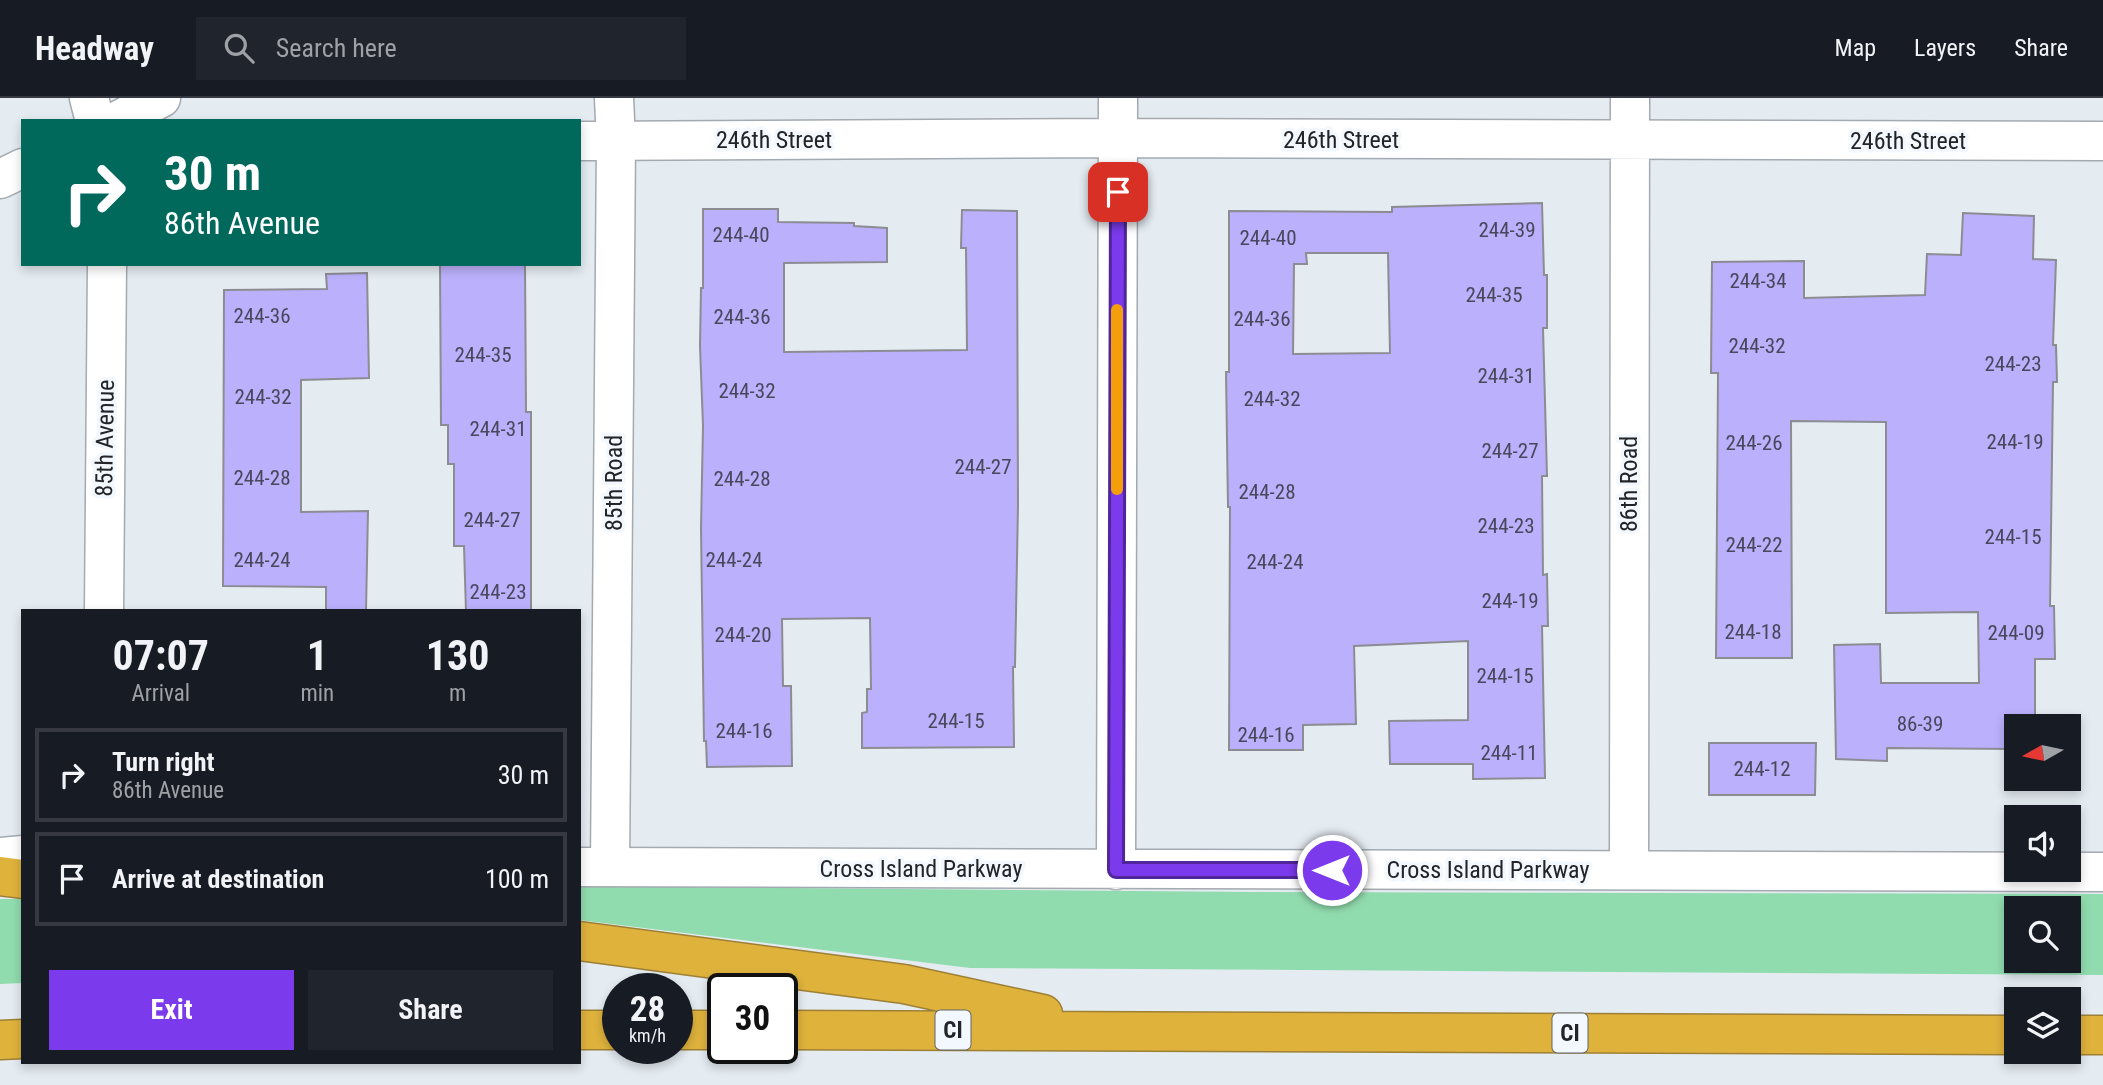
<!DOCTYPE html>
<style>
body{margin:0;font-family:"Roboto Condensed",sans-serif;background:#20242c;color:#f1f3f6;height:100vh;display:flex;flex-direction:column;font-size:26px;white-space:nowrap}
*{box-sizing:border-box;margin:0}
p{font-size:23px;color:#9ea1a6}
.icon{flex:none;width:38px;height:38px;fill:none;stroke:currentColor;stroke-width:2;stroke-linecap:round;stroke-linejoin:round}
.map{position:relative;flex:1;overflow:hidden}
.drawer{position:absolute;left:21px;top:511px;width:560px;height:455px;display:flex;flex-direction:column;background:#171b24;border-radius:0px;box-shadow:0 4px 10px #0003}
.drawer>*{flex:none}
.banner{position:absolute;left:21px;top:21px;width:560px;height:147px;border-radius:0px;box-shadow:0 4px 10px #0003;background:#00695c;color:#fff;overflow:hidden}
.needle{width:46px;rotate:261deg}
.buttons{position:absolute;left:2004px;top:616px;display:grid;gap:14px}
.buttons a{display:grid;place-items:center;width:77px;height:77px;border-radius:0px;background:#171b24;box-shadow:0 4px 10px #0003;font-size:35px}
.speed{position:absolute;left:602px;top:875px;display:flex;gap:14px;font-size:35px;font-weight:700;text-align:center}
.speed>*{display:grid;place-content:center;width:91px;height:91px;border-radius:50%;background:#171b24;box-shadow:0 4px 10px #0003;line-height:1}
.speed small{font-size:18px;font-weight:400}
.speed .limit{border:4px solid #111;border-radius:10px;background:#fff;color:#111}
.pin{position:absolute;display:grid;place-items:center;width:60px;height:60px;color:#fff;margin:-30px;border-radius:14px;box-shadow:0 4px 10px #0006}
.me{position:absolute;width:77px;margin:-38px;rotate:270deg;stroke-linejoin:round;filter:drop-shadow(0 0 5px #0008)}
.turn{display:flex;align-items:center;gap:24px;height:147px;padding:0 28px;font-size:32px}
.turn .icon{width:91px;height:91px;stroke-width:2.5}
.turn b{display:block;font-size:49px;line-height:60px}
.eta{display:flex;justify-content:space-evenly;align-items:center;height:119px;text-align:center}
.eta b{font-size:42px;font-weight:700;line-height:49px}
.cta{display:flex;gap:14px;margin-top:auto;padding:14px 28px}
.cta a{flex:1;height:80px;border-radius:0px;background:#7c3aed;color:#fff;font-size:28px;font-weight:700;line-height:80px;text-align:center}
.cta a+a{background:#20242c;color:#f1f3f6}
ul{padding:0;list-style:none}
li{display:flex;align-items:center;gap:21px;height:94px;margin:0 14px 10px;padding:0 14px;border:4px solid #363941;border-radius:0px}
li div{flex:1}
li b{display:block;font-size:26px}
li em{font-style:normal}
header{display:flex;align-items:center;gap:42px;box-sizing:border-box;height:98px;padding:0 35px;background:#171b24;border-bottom:2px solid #363941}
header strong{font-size:33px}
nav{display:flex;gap:38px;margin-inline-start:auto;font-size:24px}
.search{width:490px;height:63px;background:#20242c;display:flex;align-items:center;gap:18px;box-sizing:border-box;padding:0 24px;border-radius:0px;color:#9ea1a6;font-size:26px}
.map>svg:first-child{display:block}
.green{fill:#91dcae;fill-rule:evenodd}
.building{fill:#bbb0fb;stroke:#8c8c93;stroke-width:2;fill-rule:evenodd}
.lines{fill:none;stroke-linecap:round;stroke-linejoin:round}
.minor-casing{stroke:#a4aab0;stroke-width:41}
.tertiary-casing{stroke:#a4aab0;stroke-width:41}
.motorway-casing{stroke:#9d8035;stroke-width:41}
.minor{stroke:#fff;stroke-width:38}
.tertiary{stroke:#fff;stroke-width:38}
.motorway{stroke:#dfb23c;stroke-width:38}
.route-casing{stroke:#51269a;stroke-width:18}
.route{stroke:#7c3aed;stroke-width:12}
.slow{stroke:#f59e0b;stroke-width:12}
.labels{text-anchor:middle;stroke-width:7;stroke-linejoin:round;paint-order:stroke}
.number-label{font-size:21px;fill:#48475c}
.shield{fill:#f2f8fe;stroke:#606468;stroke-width:2}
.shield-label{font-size:23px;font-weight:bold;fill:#222427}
.street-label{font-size:24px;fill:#222427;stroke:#f2f8fe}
</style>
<header>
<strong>Headway</strong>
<div class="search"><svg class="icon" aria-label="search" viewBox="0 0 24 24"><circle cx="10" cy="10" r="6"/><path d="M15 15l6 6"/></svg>Search here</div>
<nav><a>Map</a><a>Layers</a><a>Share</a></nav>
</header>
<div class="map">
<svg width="2103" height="987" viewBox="0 0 2103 987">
<rect width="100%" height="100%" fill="#e4ebf1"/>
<!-- green -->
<path class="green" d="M579 788 1251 794 2103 796V877L970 870 579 822ZM2016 810H2068V863H2016Z
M0 801H23V885L0 886Z"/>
<!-- building -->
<path class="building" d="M1542 105 1544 177H1547V230H1543L1547 378H1542L1543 477 1547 476 1548 528H1542L1545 680 1473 681V666H1390L1389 623 1468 622V543L1354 548 1356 626 1303 627V652H1229L1230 409H1228L1226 274H1229V113L1392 114V109ZM1306 155H1388L1390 255 1293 256 1294 166H1307Z
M703 111H778V124L854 125V128L887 130V164L784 165V254L967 252 966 150H961L962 112 1017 113 1018 407 1015 569H1013L1014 649 862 650V615L867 614V591H871L870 520 782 521 783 588H791L792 668 707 669 706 643H704L701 430 703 328 700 248 701 190H703Z
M1963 115 2034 118 2033 161 2056 162 2053 247H2056L2057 284H2053L2050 508H2054L2055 561H2035V628H2016V651L1887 650V663L1836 661 1834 547 1880 546 1881 585H1979L1978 514 1886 515V324L1791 323 1792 560H1716L1718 275H1711L1712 164 1804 163V200L1925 197 1927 156 1961 157Z
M440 166H525L526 314H531V513H466L464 448H454V366H448V327H441Z
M367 175 369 280 301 282V414L368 413 366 513H326V489L223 488 224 192 327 191 326 176Z
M1709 645H1816L1815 697H1709Z"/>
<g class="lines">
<defs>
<path id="minor" d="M89 0 95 23
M579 43 1118 40 2103 43
M104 513 107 166
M0 759 23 757
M579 769 2103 774
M610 769 616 43 614 0
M1116 772 1118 0
M1629 772 1630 0"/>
<path id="tertiary" d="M117 23 161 0
M0 81 23 70"/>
<path id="motorway" d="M0 778 23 781
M579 843 904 886 1043 916
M579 932H618
M677 932H723
M782 932 2016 937
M2068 937H2103
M0 942 23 941"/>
</defs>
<!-- minor casing -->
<use href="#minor" class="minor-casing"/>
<!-- tertiary casing -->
<use href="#tertiary" class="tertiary-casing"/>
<!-- motorway casing -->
<use href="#motorway" class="motorway-casing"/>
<!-- minor -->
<use href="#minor" class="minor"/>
<!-- tertiary -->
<use href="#tertiary" class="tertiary"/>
<!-- motorway -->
<use href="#motorway" class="motorway"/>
</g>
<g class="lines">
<defs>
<path id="route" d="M1118 94 1116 772H1332"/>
</defs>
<!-- route casing -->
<use href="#route" class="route-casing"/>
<!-- route -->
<use href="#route" class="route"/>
<!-- slow -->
<path class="slow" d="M1117 391V212"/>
</g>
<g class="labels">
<!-- number labels -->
<g class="number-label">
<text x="1507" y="139">244-39</text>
<text x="741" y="144">244-40</text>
<text x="1268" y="147">244-40</text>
<text x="1758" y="190">244-34</text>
<text x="1494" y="204">244-35</text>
<text x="262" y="225">244-36</text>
<text x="742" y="226">244-36</text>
<text x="1262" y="228">244-36</text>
<text x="1757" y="255">244-32</text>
<text x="483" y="264">244-35</text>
<text x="2013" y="273">244-23</text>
<text x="1506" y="285">244-31</text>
<text x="747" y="300">244-32</text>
<text x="263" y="306">244-32</text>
<text x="1272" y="308">244-32</text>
<text x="498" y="338">244-31</text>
<text x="2015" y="351">244-19</text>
<text x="1754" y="352">244-26</text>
<text x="1510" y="360">244-27</text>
<text x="983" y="376">244-27</text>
<text x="262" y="387">244-28</text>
<text x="742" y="388">244-28</text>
<text x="1267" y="401">244-28</text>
<text x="492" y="429">244-27</text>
<text x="1506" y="435">244-23</text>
<text x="2013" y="446">244-15</text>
<text x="1754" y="454">244-22</text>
<text x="262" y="469">244-24</text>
<text x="734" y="469">244-24</text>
<text x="1275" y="471">244-24</text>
<text x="498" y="501">244-23</text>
<text x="1510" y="510">244-19</text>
<text x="1753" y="541">244-18</text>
<text x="2016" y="542">244-09</text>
<text x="743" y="544">244-20</text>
<text x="1505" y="585">244-15</text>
<text x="956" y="630">244-15</text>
<text x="1920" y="633">86-39</text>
<text x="744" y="640">244-16</text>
<text x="1266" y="644">244-16</text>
<text x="1509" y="662">244-11</text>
<text x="1762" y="678">244-12</text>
</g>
<!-- shield labels -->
<g class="shield">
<rect x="935.5" y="912.5" width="35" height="39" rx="5"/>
<rect x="1552.5" y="915.5" width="35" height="39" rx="5"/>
</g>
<g class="shield-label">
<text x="953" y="940">CI</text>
<text x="1570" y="943">CI</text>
</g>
<!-- street labels -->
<g class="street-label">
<text x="774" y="50">246th Street</text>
<text x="1341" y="50">246th Street</text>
<text x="1908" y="51">246th Street</text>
<text transform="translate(105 340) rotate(-89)" y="8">85th Avenue</text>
<text transform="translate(614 385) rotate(-90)" y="8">85th Road</text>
<text transform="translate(1629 386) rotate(-90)" y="8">86th Road</text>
<text x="921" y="779">Cross Island Parkway</text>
<text x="1488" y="780">Cross Island Parkway</text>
</g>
</g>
</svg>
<div class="buttons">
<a><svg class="needle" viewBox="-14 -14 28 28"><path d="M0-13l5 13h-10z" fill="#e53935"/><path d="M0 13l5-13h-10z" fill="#9ea1a6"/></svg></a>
<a><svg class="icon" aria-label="sound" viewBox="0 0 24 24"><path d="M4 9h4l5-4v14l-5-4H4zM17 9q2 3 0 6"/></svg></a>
<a><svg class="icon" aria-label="search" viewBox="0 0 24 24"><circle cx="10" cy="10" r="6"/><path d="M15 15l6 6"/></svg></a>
<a><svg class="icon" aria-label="layers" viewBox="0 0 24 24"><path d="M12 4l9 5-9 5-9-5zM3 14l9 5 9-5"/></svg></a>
</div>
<div class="speed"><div>28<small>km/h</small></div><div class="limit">30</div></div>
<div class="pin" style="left:1118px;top:94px;background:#d93025"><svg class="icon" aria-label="arrive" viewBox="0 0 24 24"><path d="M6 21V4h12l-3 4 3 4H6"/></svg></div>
<svg class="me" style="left:1332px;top:772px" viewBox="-20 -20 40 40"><circle r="17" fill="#7c3aed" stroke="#fff" stroke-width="3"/><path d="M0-11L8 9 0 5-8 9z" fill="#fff"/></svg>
<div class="banner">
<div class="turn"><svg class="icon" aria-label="right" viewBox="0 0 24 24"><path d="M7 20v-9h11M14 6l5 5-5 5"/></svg><div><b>30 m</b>86th Avenue</div></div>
</div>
<section class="drawer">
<div class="eta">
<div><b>07:07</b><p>Arrival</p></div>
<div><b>1</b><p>min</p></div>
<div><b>130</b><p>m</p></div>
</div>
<ul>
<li><svg class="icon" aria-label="right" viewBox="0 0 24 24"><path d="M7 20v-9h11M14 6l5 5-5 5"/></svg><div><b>Turn right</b><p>86th Avenue</p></div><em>30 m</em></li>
<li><svg class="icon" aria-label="arrive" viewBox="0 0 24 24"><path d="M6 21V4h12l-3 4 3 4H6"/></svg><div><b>Arrive at destination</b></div><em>100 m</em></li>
</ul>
<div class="cta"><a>Exit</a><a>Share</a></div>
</section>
</div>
